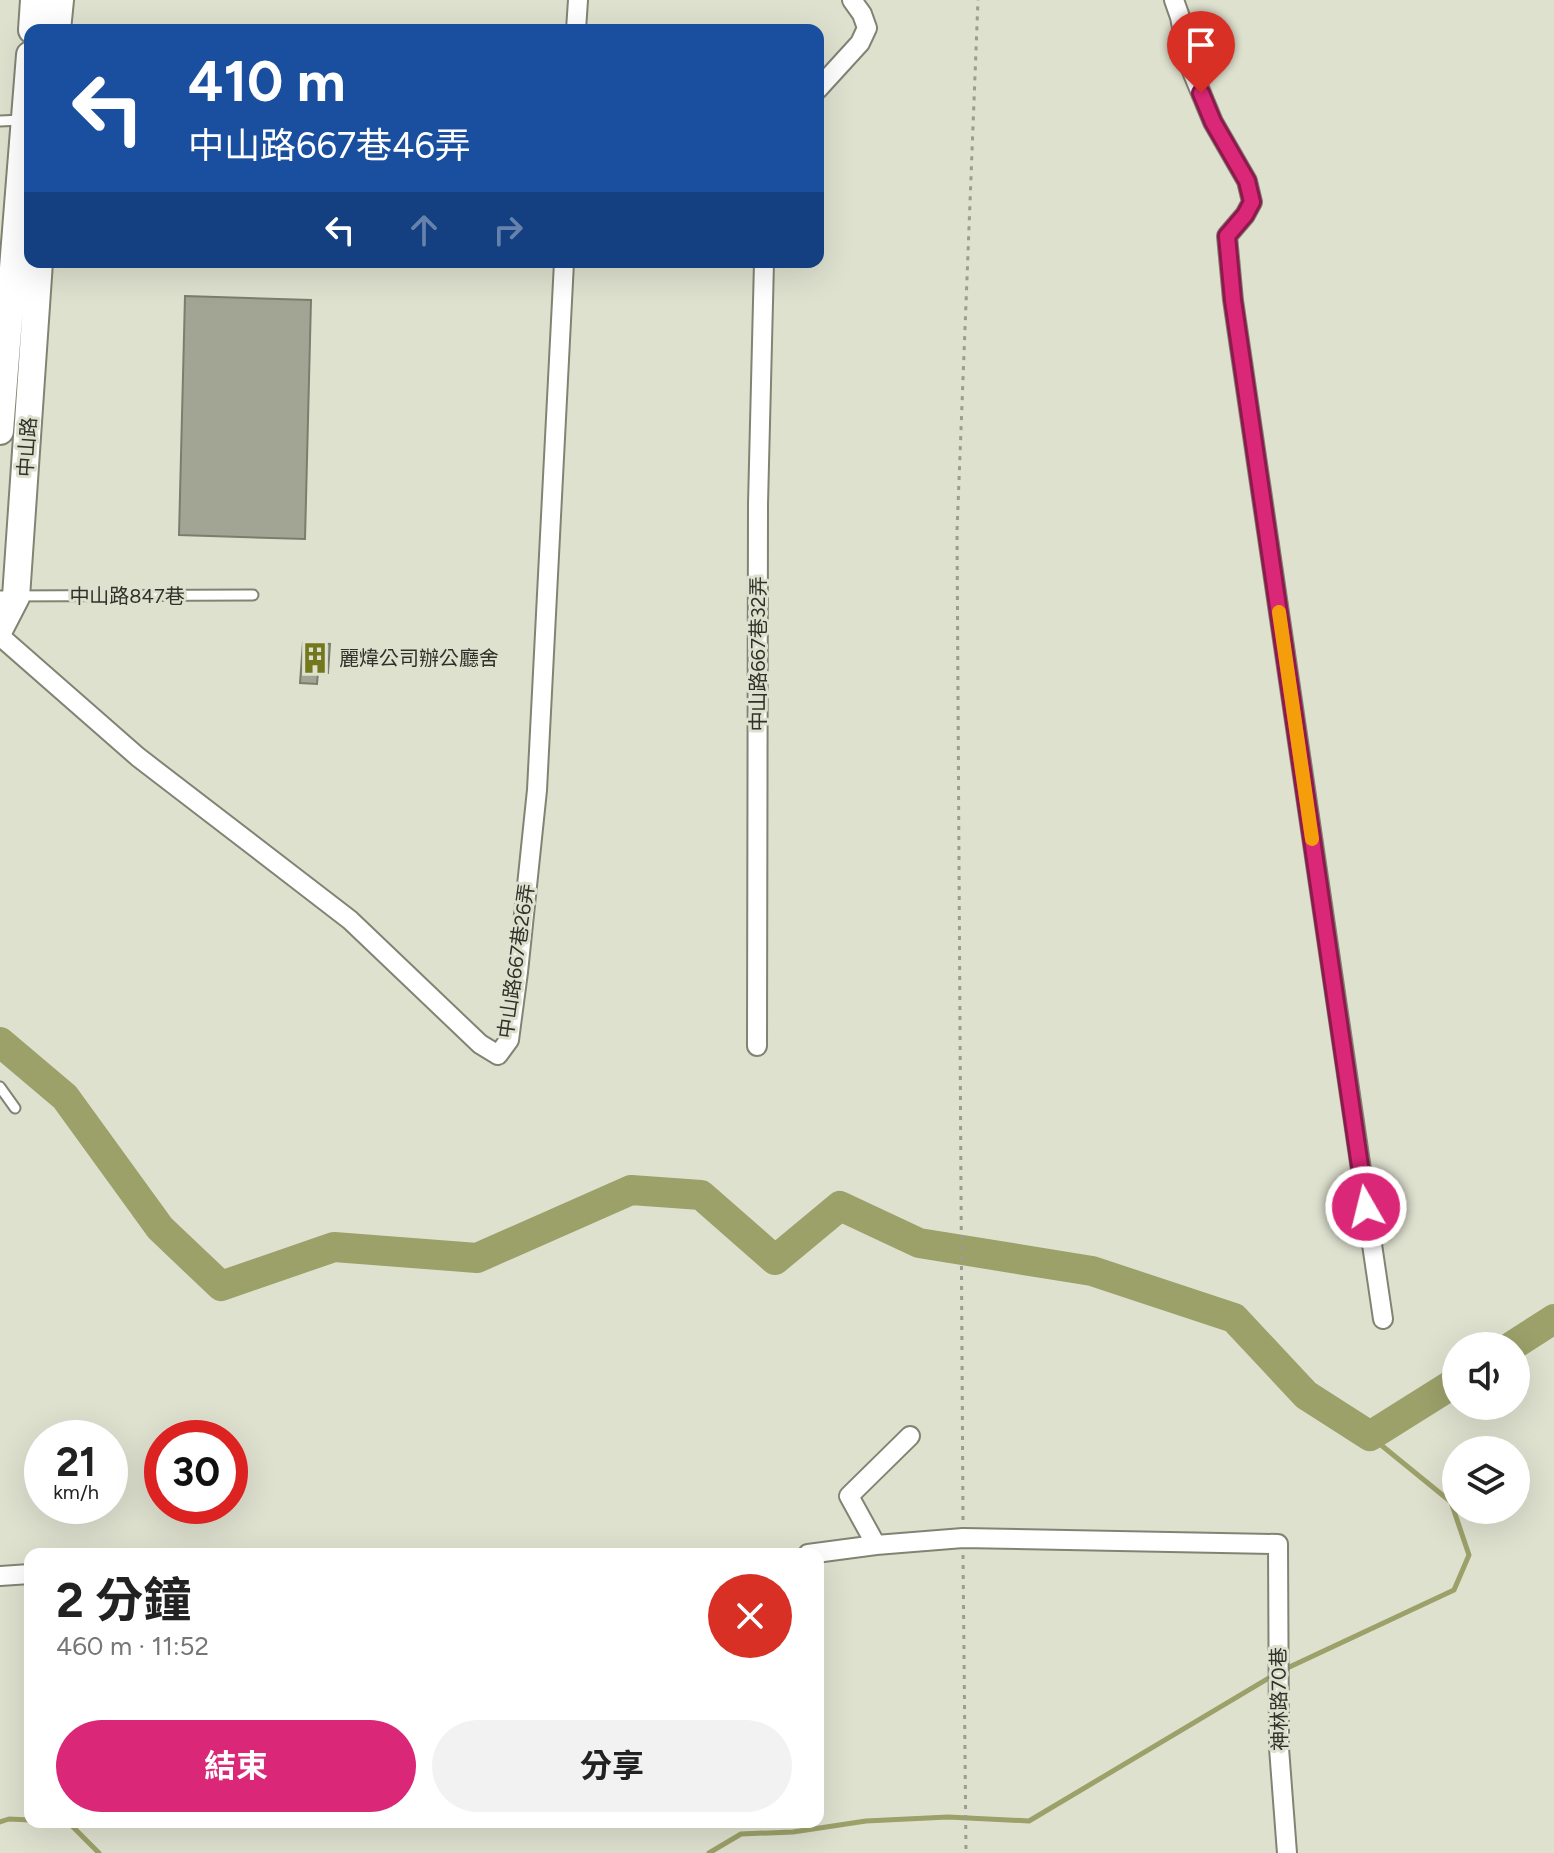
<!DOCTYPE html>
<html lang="zh-TW">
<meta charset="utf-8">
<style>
body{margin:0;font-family:Figtree,"Noto Sans TC",sans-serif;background:#f2f2f2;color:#222;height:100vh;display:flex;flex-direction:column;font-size:30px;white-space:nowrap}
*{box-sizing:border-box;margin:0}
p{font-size:26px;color:#767676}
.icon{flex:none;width:44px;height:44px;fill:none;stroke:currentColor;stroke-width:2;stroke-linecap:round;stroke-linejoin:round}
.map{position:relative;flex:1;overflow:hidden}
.panel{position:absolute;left:24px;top:1548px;width:800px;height:280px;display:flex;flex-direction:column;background:#fff;border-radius:16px;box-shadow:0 8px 32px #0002}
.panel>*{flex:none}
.hud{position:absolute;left:24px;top:24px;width:800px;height:244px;border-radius:16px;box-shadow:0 8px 32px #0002;background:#1a4fa0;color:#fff;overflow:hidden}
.tools{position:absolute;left:1442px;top:1332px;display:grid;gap:16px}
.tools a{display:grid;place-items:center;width:88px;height:88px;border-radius:50%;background:#fff;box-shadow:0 8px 32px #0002;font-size:40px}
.speed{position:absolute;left:24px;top:1420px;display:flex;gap:16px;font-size:40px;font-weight:700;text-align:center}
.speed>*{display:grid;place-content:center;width:104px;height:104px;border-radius:50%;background:#fff;box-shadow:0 8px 32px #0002;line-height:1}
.speed small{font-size:20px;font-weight:400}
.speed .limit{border:12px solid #d22;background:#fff;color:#111}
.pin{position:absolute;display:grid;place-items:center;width:68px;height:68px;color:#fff;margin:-82px -34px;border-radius:50% 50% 50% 0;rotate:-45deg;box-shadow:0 0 8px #0007}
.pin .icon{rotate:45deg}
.me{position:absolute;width:88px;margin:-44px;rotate:352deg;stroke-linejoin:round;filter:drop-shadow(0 0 6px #0008)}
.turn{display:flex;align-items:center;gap:28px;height:168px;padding:0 32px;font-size:36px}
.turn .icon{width:104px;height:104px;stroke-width:2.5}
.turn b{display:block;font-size:56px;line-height:68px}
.lanes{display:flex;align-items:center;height:76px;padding:0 32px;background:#0003;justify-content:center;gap:40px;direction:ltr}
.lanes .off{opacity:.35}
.round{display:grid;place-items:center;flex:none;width:84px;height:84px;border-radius:42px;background:#f2f2f2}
.headline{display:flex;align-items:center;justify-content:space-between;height:136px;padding:0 32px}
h1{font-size:48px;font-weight:700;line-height:60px}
.action{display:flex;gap:16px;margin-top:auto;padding:16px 32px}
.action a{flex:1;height:92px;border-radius:48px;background:#db2777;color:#fff;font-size:32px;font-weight:700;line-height:92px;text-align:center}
.action a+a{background:#f2f2f2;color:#222}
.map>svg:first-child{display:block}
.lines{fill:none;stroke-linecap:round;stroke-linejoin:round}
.stream{stroke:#9ca069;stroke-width:5}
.river{stroke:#9ca069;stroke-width:30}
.building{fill:#a3a594;stroke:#7b7d6d;stroke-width:2}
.lane-casing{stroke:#828373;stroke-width:13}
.street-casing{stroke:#828373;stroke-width:22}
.secondary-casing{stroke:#828373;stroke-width:30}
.path{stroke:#9b9d8f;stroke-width:3;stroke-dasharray:4 6;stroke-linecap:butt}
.lane{stroke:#fff;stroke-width:9}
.street{stroke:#fff;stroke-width:18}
.secondary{stroke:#fff;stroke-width:26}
.route-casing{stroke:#8e194d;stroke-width:20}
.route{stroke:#db2777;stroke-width:14}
.slow{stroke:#f59e0b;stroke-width:14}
.labels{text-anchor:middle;stroke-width:6;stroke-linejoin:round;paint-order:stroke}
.street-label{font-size:20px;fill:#30312a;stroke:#dfe1cf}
.poi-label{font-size:20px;fill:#30312a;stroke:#dfe1cf;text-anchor:start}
</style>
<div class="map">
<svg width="1554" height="1853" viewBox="0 0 1554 1853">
<rect width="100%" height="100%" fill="#dfe1cf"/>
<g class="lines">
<!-- stream -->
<path class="stream" d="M1283 1670 1454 1590 1469 1555 1451 1502 1370 1436
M0 1822 9 1819 30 1820
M68 1822 99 1853
M709 1853 741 1834 793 1832 866 1821 948 1817 1029 1821 1274 1675"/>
<!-- river -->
<path class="river" d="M0 1042 65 1097 160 1228 221 1286 334 1247 477 1258 631 1190 701 1195 775 1260 840 1206 919 1243 1092 1271 1234 1318 1306 1395 1370 1436 1456 1382
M1512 1346 1554 1319"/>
</g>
<!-- building -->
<path class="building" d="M185 296 311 300 305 539 179 535Z
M303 642 330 644 328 673 318 672 317 684 300 683Z"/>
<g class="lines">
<defs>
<path id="lane" d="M0 121 22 120
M0 596 253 595
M0 1087 15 1108"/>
<path id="street" d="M1174 0 1180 17 1189 64 1213 122 1247 181 1252 202 1245 215 1227 236 1233 300 1383 1319
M576 30 578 0
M818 89 860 43 867 28 862 14 852 0
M0 636 138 757 350 920 480 1044 498 1055 509 1040 518 972 537 790 564 262
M757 1046 758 504 764 262
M876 1545 849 1496 910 1436
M808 1554 876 1545 963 1538 1278 1544 1279 1748 1287 1853
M0 1576 30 1574"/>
<path id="secondary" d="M32 30 34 0
M57 30 60 0
M0 431 30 55
M0 628 16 597 39 262"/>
</defs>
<!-- lane casing -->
<use href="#lane" class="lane-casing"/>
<!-- street casing -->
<use href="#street" class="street-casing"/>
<!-- secondary casing -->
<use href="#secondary" class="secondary-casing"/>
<!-- path -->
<path class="path" d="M963 1520 957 531 978 0
M963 1555 966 1853"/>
<!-- lane -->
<use href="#lane" class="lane"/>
<!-- street -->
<use href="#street" class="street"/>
<!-- secondary -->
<use href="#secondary" class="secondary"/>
</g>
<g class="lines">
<defs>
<path id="route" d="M1201 93 1213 122 1247 181 1252 202 1245 215 1227 236 1233 300 1366 1207"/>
</defs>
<!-- route casing -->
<use href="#route" class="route-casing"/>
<!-- route -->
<use href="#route" class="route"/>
<!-- slow -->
<path class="slow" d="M1279 612 1312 839"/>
</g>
<!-- icons -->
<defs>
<symbol id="building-bare" viewBox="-9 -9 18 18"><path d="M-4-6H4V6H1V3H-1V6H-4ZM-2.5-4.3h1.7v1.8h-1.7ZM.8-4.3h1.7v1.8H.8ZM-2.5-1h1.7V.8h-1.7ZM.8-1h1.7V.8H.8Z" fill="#73771e" stroke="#dfe1cf" stroke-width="2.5" paint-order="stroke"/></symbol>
</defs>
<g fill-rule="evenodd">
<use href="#building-bare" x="293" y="636" width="44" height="44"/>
</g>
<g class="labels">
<!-- street labels -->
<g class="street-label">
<text transform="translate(27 447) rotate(-86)" y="7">中山路</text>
<text x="127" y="603">中山路847巷</text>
<text transform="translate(758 654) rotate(-90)" y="7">中山路667巷32弄</text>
<text transform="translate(516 961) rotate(-82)" y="7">中山路667巷26弄</text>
<text transform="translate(1279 1699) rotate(-91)" y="7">神林路70巷</text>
</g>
<!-- poi labels -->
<g class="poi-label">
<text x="339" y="665">麗煒公司辦公廳舍</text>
</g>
</g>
</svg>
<div class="tools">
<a><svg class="icon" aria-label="sound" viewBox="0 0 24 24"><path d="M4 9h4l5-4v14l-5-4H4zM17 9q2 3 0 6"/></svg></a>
<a><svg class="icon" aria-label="layers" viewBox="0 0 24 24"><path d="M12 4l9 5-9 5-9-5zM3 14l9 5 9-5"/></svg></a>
</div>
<div class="speed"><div>21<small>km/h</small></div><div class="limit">30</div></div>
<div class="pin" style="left:1201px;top:93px;background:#d93025"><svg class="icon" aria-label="arrive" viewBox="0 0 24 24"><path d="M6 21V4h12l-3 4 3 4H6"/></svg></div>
<svg class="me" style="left:1366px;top:1207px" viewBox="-20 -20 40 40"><circle r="17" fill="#db2777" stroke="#fff" stroke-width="3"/><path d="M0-11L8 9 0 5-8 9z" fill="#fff"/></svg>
<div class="hud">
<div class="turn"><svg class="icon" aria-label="left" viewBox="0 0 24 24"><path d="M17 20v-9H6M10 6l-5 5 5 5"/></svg><div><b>410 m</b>中山路667巷46弄</div></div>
<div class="lanes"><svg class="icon" aria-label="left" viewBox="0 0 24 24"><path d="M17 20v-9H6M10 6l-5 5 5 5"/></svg><svg class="icon off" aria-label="ahead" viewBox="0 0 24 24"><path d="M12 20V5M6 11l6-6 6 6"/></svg><svg class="icon off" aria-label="right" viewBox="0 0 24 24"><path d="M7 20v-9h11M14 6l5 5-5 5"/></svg></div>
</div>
<section class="panel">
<div class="headline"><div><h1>2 分鐘</h1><p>460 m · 11:52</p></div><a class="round" style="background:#d93025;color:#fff"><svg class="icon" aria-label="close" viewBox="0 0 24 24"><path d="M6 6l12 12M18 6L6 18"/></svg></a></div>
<div class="action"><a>結束</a><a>分享</a></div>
</section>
</div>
